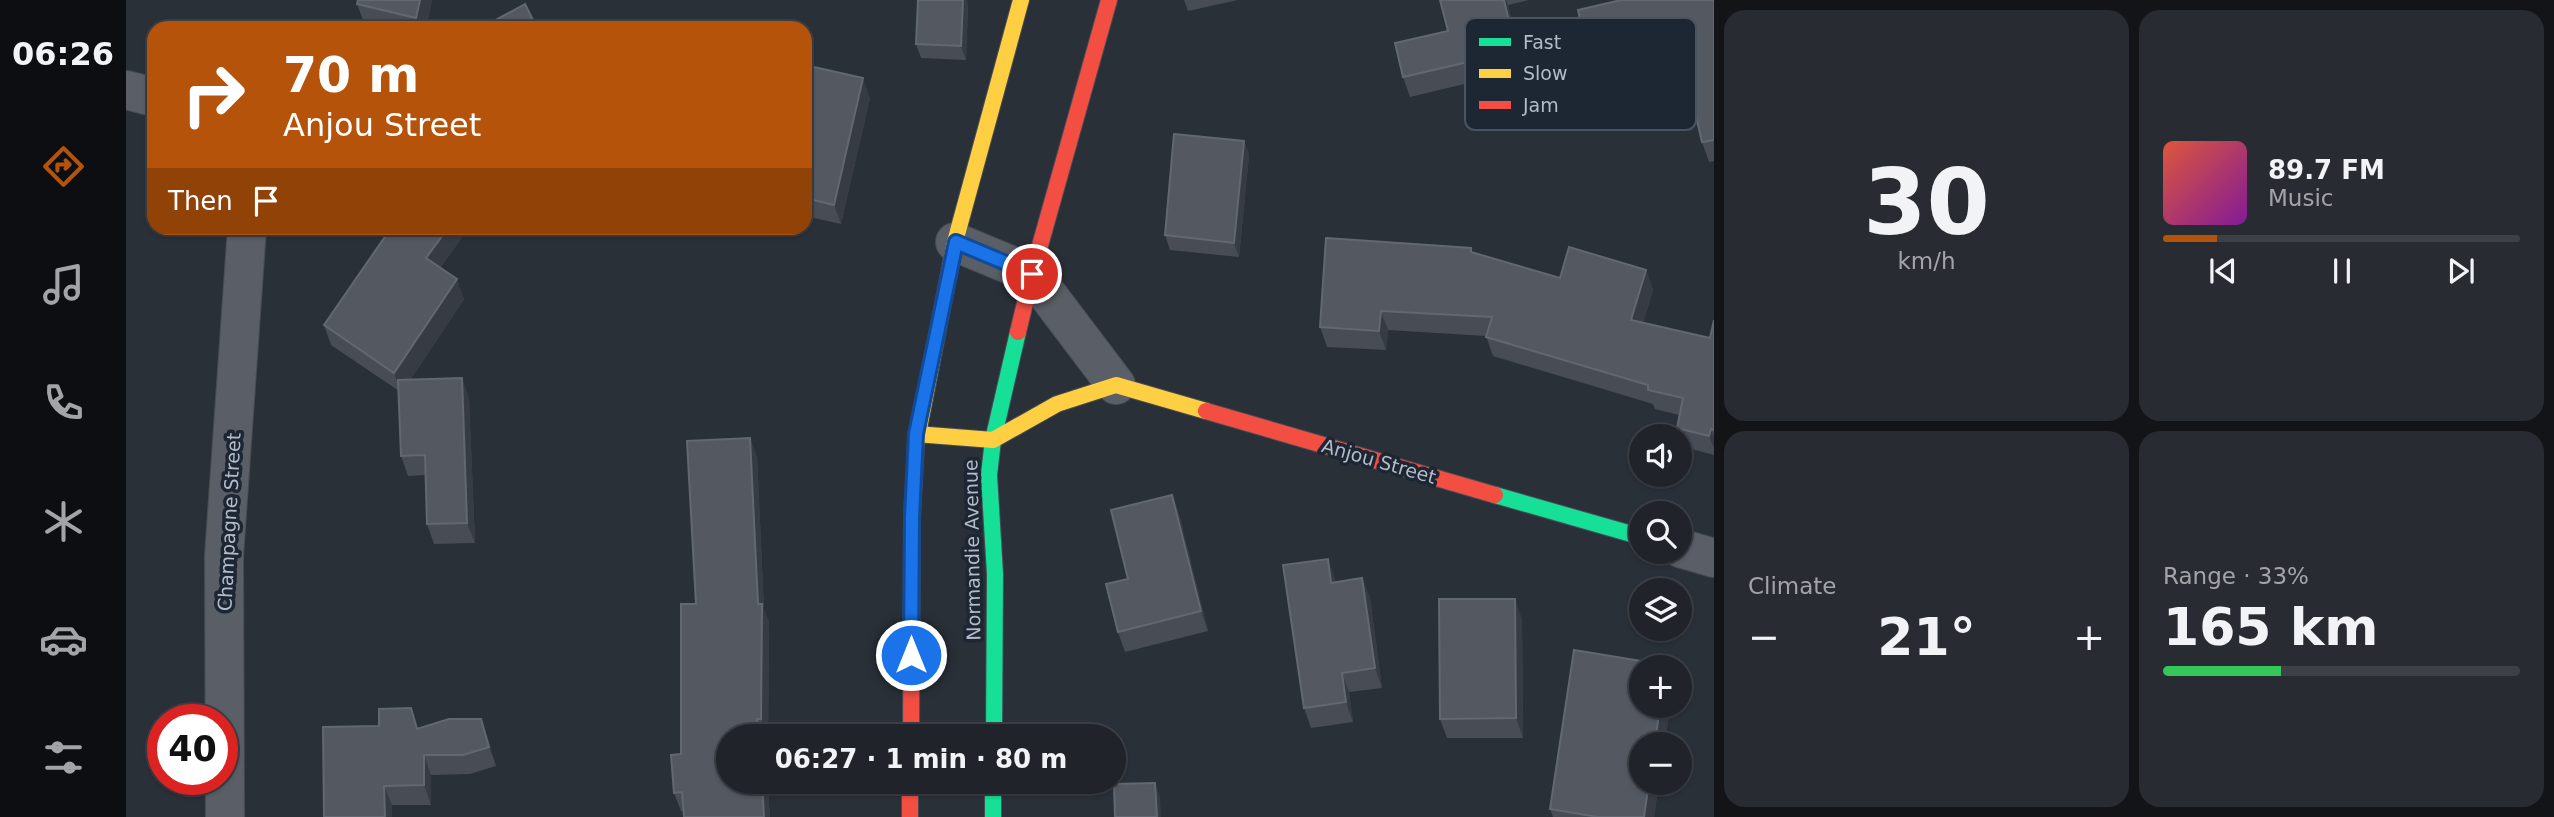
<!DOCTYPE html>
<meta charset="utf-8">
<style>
body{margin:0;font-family:"DejaVu Sans",sans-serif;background:#282c32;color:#f1f3f6;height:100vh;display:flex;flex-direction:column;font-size:26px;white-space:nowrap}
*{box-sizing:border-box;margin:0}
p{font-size:23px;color:#a2a4a8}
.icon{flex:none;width:38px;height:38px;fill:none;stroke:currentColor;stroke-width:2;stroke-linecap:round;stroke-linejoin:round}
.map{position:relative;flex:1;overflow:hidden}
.drawer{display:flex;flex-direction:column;gap:10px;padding:10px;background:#121417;width:840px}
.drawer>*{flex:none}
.guide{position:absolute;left:21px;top:21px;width:665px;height:214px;border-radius:21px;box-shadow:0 2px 5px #0004,0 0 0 2px #3d4147;background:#b45309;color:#fff;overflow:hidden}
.tools{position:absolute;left:1503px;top:424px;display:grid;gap:14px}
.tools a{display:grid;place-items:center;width:63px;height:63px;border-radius:50%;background:#20242a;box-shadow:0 2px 5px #0004,0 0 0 2px #3d4147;font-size:35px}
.speed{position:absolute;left:21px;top:704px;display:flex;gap:14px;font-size:35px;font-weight:700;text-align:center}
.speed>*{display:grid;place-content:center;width:91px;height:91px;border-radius:50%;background:#20242a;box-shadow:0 2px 5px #0004,0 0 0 2px #3d4147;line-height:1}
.speed .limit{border:10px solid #d22;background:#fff;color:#111}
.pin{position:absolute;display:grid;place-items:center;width:60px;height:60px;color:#fff;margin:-30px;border:4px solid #fff;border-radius:50%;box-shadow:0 2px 7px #0007}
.me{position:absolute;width:77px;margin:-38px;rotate:0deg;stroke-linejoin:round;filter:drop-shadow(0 0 5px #0008)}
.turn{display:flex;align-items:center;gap:24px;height:147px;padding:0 21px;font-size:32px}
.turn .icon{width:91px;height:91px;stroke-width:2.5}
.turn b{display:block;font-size:49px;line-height:60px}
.then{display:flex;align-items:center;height:66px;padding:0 21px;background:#0003;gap:14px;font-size:26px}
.big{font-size:52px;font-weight:700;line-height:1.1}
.drawer .card{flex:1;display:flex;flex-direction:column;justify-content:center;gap:10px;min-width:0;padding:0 24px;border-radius:21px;background:#282c32}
.drawer .dial{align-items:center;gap:0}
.dial b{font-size:91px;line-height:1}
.song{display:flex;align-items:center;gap:21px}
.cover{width:84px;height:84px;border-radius:10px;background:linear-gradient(135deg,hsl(10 70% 55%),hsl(290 70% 35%))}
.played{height:7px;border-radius:4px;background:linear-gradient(90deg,#b45309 15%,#3d4147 15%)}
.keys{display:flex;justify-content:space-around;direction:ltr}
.heat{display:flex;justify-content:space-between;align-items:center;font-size:38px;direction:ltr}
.charge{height:10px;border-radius:5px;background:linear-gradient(90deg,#34c759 33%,#3d4147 0)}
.drawer .tiles{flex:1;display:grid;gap:10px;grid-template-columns:repeat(2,1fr)}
.trip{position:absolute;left:590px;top:724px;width:410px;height:70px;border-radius:35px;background:#20242a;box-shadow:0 2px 5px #0004,0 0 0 2px #3d4147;font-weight:700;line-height:70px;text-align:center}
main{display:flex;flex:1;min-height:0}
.dock{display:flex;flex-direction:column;width:126px;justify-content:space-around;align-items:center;background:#0d0e11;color:#a2a4a8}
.dock .icon{width:49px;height:49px}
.dock .current{color:#b45309}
.dock b{font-size:32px;color:#f1f3f6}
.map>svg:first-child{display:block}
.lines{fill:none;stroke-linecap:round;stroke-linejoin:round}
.street-casing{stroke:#484c55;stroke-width:40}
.fast-casing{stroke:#484c55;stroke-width:18}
.slow-casing{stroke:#484c55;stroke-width:18}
.jam-casing{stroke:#484c55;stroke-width:18}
.street{stroke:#5a5e66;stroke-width:38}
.fast{stroke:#16e098;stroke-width:16}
.slow{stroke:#ffcf43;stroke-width:16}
.jam{stroke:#f24e42;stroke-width:16}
.wall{fill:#474c55}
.shaded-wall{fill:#373c44}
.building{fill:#535861;stroke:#626872;stroke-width:2}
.route-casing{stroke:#114b97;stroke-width:18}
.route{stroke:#1a73e8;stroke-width:12}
.labels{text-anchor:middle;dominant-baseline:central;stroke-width:7;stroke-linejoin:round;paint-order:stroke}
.street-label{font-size:19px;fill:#b4bcc9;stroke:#1d2633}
.key{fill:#1d2633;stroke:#4a5360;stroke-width:2}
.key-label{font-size:19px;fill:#b4bcc9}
</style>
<main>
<nav class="dock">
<b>06:26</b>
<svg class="icon current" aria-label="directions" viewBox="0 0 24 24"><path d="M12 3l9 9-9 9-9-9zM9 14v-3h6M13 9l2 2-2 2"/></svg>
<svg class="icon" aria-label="music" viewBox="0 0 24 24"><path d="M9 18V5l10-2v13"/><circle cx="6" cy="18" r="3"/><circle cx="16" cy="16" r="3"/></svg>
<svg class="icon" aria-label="phone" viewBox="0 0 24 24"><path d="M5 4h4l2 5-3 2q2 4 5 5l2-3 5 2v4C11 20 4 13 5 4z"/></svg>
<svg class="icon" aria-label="climate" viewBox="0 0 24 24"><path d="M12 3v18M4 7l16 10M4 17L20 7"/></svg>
<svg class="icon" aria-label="car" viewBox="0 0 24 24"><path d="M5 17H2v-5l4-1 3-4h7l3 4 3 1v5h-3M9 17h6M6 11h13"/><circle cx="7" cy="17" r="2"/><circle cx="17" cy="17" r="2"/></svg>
<svg class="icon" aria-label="filters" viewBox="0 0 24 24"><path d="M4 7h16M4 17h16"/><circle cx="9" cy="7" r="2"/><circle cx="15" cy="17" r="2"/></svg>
</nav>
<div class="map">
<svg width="1588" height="817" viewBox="0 0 1588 817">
<rect width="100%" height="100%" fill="#2a3038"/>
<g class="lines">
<g class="street-casing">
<g id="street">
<path d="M0 90 28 97"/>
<path d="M829 242 906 274 990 385"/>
<path d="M1554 548 1588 558"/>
<path d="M99 817 98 556 121 228"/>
</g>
</g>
<g class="fast-casing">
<g id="fast">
<path d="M1369 495 1516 537"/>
<path d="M868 737 869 574 863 475 867 440 892 332"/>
<path d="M867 782V817"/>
</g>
</g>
<g class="slow-casing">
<g id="slow">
<path d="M790 434 867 440 931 404 990 385 1080 411"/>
<path d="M790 444 829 242 895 0"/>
</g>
</g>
<g class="jam-casing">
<g id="jam">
<path d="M892 332 906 274 983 0"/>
<path d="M1080 411 1369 495"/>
<path d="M785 737 786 517 790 444"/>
<path d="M784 782V817"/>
</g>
</g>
<use href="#street" class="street"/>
<use href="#fast" class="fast"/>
<use href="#slow" class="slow"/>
<use href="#jam" class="jam"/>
</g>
<g class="wall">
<path d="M232 0H306L300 28H258L238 23 231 4Z"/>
<path d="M1058 0H1112L1062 11Z"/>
<path d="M1314 0H1403L1382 5 1397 70 1284 97 1277 77 1322 31Z"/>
<path d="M1588 0V161L1583 162 1576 142 1564 89 1477 109 1470 90Z"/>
<path d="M842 5 840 60 795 58 790 44Z"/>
<path d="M679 65 744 98 715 224 679 216Z"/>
<path d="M1118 141 1123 155 1113 257 1044 250 1039 235Z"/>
<path d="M342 229 314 268 338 299 284 380 343 398 349 543 308 544 301 524 299 475 282 476 275 456 273 391 205 345 198 325Z"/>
<path d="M1347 252 1434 278 1520 270 1527 290 1517 323 1584 338 1588 320V455L1558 447 1551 428 1553 415 1529 409 1527 404 1367 356 1360 336 1262 330 1260 350 1201 347 1194 327Z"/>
<path d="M631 456 638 610 643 622 642 737H602V782H641L644 817 555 811 548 793 555 754 570 604Z"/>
<path d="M1046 495 1053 514 1082 631 999 652 992 632 1002 579Z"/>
<path d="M1209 578V582L1236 578 1244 598 1256 688 1223 692 1227 722 1185 728 1178 708Z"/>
<path d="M1396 619 1397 738H1321L1314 719Z"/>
<path d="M1448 650 1540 665 1541 667H1516V705H1544L1539 744H1516V782H1533L1528 817H1427L1424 809Z"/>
<path d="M292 729 362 739 370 766 344 774 305 775V805H266L198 817Z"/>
</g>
<g class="shaded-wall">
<path d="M294 0H306L300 28H294L290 18Z"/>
<path d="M837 0H841L842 5 840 60 835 46Z"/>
<path d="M1378 0H1380L1382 5 1397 70 1390 51Z"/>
<path d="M737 78 744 98 715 224 708 205Z"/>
<path d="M1118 141 1123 155 1113 257 1108 243Z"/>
<path d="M322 228H341L342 229 307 277 300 258Z"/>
<path d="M1520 270 1527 290 1512 340 1505 320Z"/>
<path d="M331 279 338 299 275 393 268 373Z"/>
<path d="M1255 311 1262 330 1260 350 1253 331Z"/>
<path d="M336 378 343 398 349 543 341 523Z"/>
<path d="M1585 429 1588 438V448L1583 436Z"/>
<path d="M624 438 631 456 638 610 643 622 642 737 635 719 632 604Z"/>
<path d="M1046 495 1053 514 1082 631 1075 611Z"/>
<path d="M1202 559 1209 578 1212 602 1205 583Z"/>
<path d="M1236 578 1244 598 1256 688 1249 668Z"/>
<path d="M1389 599 1396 619 1397 738 1390 718Z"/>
<path d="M1216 673 1223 692 1227 722 1220 702Z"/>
<path d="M1534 705H1544L1539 744H1529Z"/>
<path d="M355 719 362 739 370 766 363 747Z"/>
<path d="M631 719 638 737H633Z"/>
<path d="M298 755 305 775V805L298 785Z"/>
<path d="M636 782H641L644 817H638Z"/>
<path d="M1523 782H1533L1528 817H1518Z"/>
<path d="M1029 783 1034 797 1035 817H1031Z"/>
<path d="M258 786 266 805V817H259Z"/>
</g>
<g class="building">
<path d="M232 0H294L290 18 231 4Z"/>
<path d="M792 0H837L835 46 790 44Z"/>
<path d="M1314 0H1378L1390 51 1277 77 1269 43 1322 31Z"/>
<path d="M1495 0H1588V140L1576 142 1559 69 1470 90 1452 10Z"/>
<path d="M399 4 411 28H355Z"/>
<path d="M332 23 335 28H322Z"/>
<path d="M679 65 737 78 708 205 679 198Z"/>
<path d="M1048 134 1118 141 1108 243 1039 235Z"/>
<path d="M265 228H322L300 258 331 279 268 373 198 325Z"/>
<path d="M1200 238 1345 248V252L1434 278 1443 247 1520 270 1505 320 1584 338 1588 320V430L1585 429 1583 436 1551 428 1557 398 1522 390V385L1360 337 1366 317 1255 311 1253 331 1194 327Z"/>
<path d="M336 378 341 523 301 524 299 455 275 456 272 380Z"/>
<path d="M624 438 632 604H636L635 719H631L633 737H602V782H636L638 817H558L556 792 548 793 545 755 555 754V604H570L561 441Z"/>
<path d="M1046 495 1075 611 992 632 980 584 1002 579 985 510Z"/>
<path d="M1202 559 1205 583 1236 578 1249 668 1216 673 1220 702 1178 708 1157 565Z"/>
<path d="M1313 599H1389L1390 718 1314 719Z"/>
<path d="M1448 650 1540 665V667H1516V705H1534L1529 744H1516V782H1523L1518 817H1472L1424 809Z"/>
<path d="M285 708 291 729 323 719H355L363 747 337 755H298V785L258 786 259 817H198L197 727 253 726V709Z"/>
<path d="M1029 783 1031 817H989L988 784Z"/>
</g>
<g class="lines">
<g class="route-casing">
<path id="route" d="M785 655 786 517 790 434 830 242 906 274"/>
</g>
<use href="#route" class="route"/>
</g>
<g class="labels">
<g class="street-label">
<text transform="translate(1253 461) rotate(16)">Anjou Street</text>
<text transform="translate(103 522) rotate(-87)">Champagne Street</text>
<text transform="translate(846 550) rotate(-91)">Normandie Avenue</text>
</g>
</g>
<rect x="1339" y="18" width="231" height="112" rx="10" class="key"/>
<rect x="1353" y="38" width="32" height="8" fill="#16e098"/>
<rect x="1353" y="69" width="32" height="9" fill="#ffcf43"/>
<rect x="1353" y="101" width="32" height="8" fill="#f24e42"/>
<g class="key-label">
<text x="1397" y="49">Fast</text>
<text x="1397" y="80">Slow</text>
<text x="1397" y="112">Jam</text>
</g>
</svg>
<div class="tools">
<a><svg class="icon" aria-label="sound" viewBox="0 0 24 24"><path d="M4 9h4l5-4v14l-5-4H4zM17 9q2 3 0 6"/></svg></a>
<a><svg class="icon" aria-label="search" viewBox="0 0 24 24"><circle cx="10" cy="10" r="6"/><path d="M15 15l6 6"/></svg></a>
<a><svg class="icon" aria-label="layers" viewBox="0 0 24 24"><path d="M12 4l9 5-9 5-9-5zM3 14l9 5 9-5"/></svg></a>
<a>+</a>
<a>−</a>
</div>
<div class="speed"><div class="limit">40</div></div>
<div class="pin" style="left:906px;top:274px;background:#d93025"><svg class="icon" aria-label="arrive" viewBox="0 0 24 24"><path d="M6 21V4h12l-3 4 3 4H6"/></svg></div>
<svg class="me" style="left:785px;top:655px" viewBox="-20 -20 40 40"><circle r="17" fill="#1a73e8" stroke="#fff" stroke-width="3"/><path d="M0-11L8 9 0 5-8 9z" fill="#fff"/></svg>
<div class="trip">06:27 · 1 min · 80 m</div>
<div class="guide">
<div class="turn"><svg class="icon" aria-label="right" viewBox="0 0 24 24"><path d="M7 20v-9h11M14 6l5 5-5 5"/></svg><div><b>70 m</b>Anjou Street</div></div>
<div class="then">Then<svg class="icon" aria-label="arrive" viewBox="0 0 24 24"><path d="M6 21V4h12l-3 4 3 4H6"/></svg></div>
</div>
</div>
<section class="drawer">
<div class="tiles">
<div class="card dial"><b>30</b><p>km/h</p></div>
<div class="card">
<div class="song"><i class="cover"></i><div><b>89.7 FM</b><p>Music</p></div></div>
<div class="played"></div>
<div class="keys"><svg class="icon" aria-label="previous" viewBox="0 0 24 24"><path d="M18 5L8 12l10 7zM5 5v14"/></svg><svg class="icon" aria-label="pause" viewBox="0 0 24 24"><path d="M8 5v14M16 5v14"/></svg><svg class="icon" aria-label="next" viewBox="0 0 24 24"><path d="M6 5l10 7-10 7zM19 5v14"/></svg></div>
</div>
<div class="card"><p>Climate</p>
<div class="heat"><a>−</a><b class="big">21°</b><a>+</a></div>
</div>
<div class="card"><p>Range · 33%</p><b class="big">165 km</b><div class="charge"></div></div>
</div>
</section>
</main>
